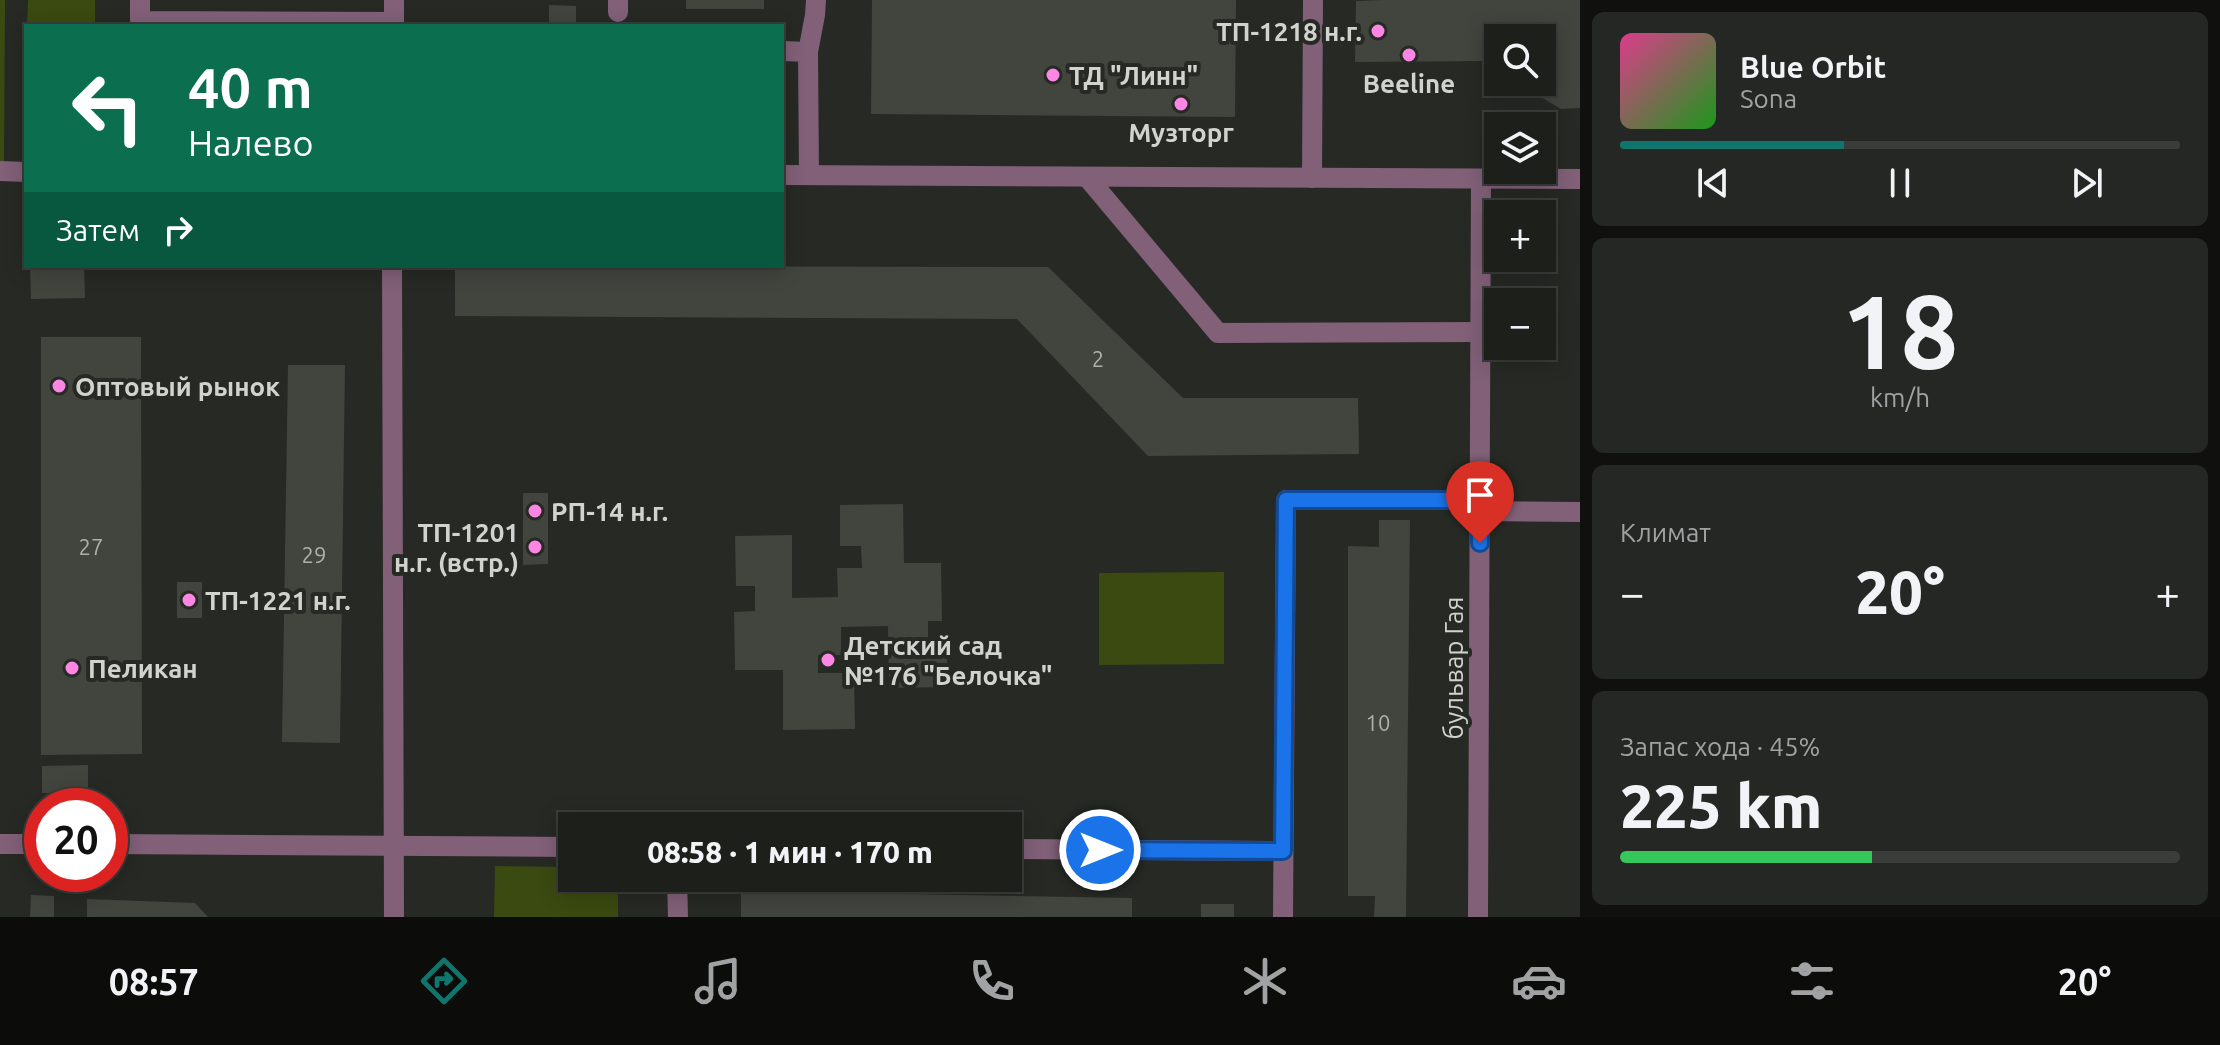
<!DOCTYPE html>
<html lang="ru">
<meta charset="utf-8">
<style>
body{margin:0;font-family:Ubuntu,sans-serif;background:#252724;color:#f1f3f6;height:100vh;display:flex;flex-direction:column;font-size:30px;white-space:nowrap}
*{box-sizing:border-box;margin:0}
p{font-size:26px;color:#a0a2a3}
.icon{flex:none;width:44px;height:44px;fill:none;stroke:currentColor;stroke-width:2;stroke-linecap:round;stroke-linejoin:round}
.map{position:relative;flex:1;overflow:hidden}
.sheet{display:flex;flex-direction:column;gap:12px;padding:12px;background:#10110f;width:640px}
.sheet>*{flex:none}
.banner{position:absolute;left:24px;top:24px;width:760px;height:244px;border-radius:0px;box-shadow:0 4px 20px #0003,0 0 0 2px #3b3d3a;background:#0b6e4f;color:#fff;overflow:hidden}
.fabs{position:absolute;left:1484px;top:24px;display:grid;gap:16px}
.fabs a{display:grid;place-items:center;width:72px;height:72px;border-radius:0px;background:#1d1f1b;box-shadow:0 4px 20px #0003,0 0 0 2px #3b3d3a;font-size:40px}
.speed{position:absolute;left:24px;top:788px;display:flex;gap:16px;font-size:40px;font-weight:700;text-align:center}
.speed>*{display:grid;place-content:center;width:104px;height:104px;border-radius:50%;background:#1d1f1b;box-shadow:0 4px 20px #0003,0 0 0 2px #3b3d3a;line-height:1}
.speed .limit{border:12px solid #d22;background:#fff;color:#111}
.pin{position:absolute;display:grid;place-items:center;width:68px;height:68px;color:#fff;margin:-82px -34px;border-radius:50% 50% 50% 0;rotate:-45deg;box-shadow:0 0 8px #0007}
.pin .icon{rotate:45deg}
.me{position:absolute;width:88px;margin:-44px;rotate:90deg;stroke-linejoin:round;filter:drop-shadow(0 0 6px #0008)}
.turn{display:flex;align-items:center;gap:28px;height:168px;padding:0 32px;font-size:36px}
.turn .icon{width:104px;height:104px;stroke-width:2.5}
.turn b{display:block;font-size:56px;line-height:68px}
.then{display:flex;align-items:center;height:76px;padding:0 32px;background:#0003;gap:16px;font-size:30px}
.big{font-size:60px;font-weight:800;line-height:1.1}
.sheet .tile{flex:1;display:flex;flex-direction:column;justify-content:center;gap:12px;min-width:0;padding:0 28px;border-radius:12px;background:#252724}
.sheet .dial{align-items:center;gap:0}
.dial b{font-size:104px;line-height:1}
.song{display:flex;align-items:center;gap:24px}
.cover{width:96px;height:96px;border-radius:12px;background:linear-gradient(135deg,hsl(330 70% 55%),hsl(120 70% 35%))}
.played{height:8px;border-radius:4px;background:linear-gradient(90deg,#0f766e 40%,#3b3d3a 40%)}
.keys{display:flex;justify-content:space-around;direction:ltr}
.heat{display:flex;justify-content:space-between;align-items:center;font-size:44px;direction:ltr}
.charge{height:12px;border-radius:6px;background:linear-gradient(90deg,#34c759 45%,#3b3d3a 0)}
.trip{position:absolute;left:558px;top:812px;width:464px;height:80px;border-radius:0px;background:#1d1f1b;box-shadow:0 4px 20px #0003,0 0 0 2px #3b3d3a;font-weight:800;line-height:80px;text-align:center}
.dock{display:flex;height:128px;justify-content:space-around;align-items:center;background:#0c0c0b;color:#a0a2a3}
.dock .icon{width:56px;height:56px}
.dock .active{color:#0f766e}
.dock b{font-size:36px;color:#f1f3f6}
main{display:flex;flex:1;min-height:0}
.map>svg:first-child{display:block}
.green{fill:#3b4a10}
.building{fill:#42443e;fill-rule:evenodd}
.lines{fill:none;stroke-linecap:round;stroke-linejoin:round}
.minor{stroke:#816078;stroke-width:20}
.route-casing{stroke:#114b97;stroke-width:20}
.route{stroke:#1a73e8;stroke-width:14}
.poi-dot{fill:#fc86e3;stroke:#272924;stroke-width:3}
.labels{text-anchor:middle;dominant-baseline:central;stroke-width:8;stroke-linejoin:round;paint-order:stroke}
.number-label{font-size:22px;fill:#adafab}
.poi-label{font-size:26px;font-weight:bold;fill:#d1d3cf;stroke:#272924;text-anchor:start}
.street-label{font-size:26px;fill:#d1d3cf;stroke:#272924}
</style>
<main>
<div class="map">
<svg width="1580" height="917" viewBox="0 0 1580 917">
<rect width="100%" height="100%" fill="#272924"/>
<g class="green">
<path d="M0 0H5L4 162 0 161Z"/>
<path d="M28 0H95V26H27Z"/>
<path d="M1224 572V664L1099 665V573Z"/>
<path d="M495 866 572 867V878H618V917H494Z"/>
</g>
<g class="building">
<rect x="686" y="0" width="78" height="9"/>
<path d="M872 0H1236L1235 117 871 114Z"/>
<path d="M1385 0H1580V108L1561 109 1534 93 1490 95 1489 61 1355 62 1356 1ZM1498 38H1542V82H1498Z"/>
<path d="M549 5 576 6V26H549Z"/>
<path d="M30 266H84L85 298 31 299Z"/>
<path d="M455 266 1048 267 1183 398H1358L1359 454 1148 456 1017 319 455 316Z"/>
<path d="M41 337H141L142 754 41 755Z"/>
<path d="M288 365H345L340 743 282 742Z"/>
<path d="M523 493H548V564L523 565Z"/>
<path d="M903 504 904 563H941L942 621H928V640H947V687L889 688 888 626 841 627V655H818V673H854L855 729 783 730V670H735L734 612 755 611V586H736L735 536 792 535V598L838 597 837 568H862L861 546H840V505Z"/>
<path d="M1379 520H1410L1406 917H1374L1375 896H1348V546L1379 547Z"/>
<rect x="177" y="582" width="25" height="36"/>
<path d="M88 765V793H42V766Z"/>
<path d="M741 891 1132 898V917H741Z"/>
<path d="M31 895 54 896V917H30Z"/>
<path d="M87 899 195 903 208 917H87Z"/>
<rect x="1201" y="904" width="33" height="13"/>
</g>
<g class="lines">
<g class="minor">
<path d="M140 0V21L394 22"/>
<path d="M618 12V0"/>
<path d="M394 26V0"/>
<path d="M782 51 808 52 809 175"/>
<path d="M808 52 815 15 816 0"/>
<path d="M0 171 26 172"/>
<path d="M782 175 1580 179"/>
<path d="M1087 177 1218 333 1481 332"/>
<path d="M1312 178 1313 0"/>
<path d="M392 266 394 917"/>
<path d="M1480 511 1580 512"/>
<path d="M0 844H42"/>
<path d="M110 844 572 847"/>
<path d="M1008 849 1283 851"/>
<path d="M677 878 678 917"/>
<path d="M1283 917 1286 500H1480"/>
<path d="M1478 917 1481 179"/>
</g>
</g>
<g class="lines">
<g class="route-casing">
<path id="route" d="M1100 850 1283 851 1286 500H1480V543"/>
</g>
<use href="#route" class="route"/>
</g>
<g class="poi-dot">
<circle cx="1378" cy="31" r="8"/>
<circle cx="1409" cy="55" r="8"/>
<circle cx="1053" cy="75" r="8"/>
<circle cx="1181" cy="104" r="8"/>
<circle cx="59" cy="386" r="8"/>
<circle cx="535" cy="511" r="8"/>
<circle cx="535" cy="547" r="8"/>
<circle cx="189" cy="600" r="8"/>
<circle cx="828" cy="660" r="8"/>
<circle cx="72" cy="668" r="8"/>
</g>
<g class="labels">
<g class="number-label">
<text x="1098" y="358">2</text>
<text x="91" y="546">27</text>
<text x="314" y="554">29</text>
<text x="1378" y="722">10</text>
</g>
<g class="poi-label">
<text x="1362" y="31" text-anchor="end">ТП-1218 н.г.</text>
<text x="1069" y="75">ТД "Линн"</text>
<text x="1409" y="83" text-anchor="middle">Beeline</text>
<text x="1181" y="132" text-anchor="middle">Музторг</text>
<text x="75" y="386">Оптовый рынок</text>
<text x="551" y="511">РП-14 н.г.</text>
<text x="519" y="532" text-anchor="end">ТП-1201<tspan x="519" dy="30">н.г. (встр.)</tspan></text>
<text x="205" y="600">ТП-1221 н.г.</text>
<text x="844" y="645">Детский сад<tspan x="844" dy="30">№176 "Белочка"</tspan></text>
<text x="88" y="668">Пеликан</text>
</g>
<g class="street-label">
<text transform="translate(1453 668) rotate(-90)">бульвар Гая</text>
</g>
</g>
</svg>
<div class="fabs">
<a><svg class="icon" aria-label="search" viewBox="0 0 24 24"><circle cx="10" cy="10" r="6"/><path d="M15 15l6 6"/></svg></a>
<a><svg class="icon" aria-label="layers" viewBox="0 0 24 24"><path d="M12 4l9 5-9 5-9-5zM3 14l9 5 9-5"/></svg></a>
<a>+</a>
<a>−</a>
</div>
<div class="speed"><div class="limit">20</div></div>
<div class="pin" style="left:1480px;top:543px;background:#d93025"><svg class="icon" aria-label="arrive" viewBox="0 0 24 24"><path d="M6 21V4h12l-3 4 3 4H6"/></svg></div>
<svg class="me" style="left:1100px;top:850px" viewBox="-20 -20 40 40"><circle r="17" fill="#1a73e8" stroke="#fff" stroke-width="3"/><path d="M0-11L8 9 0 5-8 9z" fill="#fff"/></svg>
<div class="trip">08:58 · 1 мин · 170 m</div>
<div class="banner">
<div class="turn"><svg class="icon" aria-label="left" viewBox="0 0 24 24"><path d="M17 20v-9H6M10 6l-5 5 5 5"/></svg><div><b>40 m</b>Налево</div></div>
<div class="then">Затем<svg class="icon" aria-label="right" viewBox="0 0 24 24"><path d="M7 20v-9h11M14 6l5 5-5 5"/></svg></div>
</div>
</div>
<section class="sheet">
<div class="tile">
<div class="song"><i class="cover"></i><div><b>Blue Orbit</b><p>Sona</p></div></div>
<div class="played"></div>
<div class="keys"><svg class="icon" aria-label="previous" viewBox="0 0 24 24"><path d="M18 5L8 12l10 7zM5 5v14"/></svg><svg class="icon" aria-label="pause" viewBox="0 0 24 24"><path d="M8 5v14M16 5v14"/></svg><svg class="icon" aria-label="next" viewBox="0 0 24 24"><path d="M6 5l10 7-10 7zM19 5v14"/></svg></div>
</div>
<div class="tile dial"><b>18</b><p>km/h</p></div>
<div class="tile"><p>Климат</p>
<div class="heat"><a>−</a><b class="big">20°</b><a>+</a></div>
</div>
<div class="tile"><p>Запас хода · 45%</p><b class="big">225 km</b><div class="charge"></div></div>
</section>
</main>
<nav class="dock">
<b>08:57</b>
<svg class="icon active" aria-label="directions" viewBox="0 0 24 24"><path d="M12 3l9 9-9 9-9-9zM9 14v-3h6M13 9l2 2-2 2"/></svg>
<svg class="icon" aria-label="music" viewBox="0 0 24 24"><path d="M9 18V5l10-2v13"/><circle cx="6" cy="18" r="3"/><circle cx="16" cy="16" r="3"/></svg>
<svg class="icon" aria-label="phone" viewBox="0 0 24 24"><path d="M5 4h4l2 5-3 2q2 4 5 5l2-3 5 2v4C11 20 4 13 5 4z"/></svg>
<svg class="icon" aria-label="climate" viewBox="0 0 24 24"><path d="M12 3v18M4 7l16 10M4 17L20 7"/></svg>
<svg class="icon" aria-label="car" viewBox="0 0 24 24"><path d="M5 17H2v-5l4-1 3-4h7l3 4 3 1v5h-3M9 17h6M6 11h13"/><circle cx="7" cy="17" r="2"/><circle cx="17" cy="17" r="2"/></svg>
<svg class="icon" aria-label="filters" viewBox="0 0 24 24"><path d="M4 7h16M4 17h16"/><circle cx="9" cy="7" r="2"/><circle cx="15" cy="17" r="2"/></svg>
<b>20°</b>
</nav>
